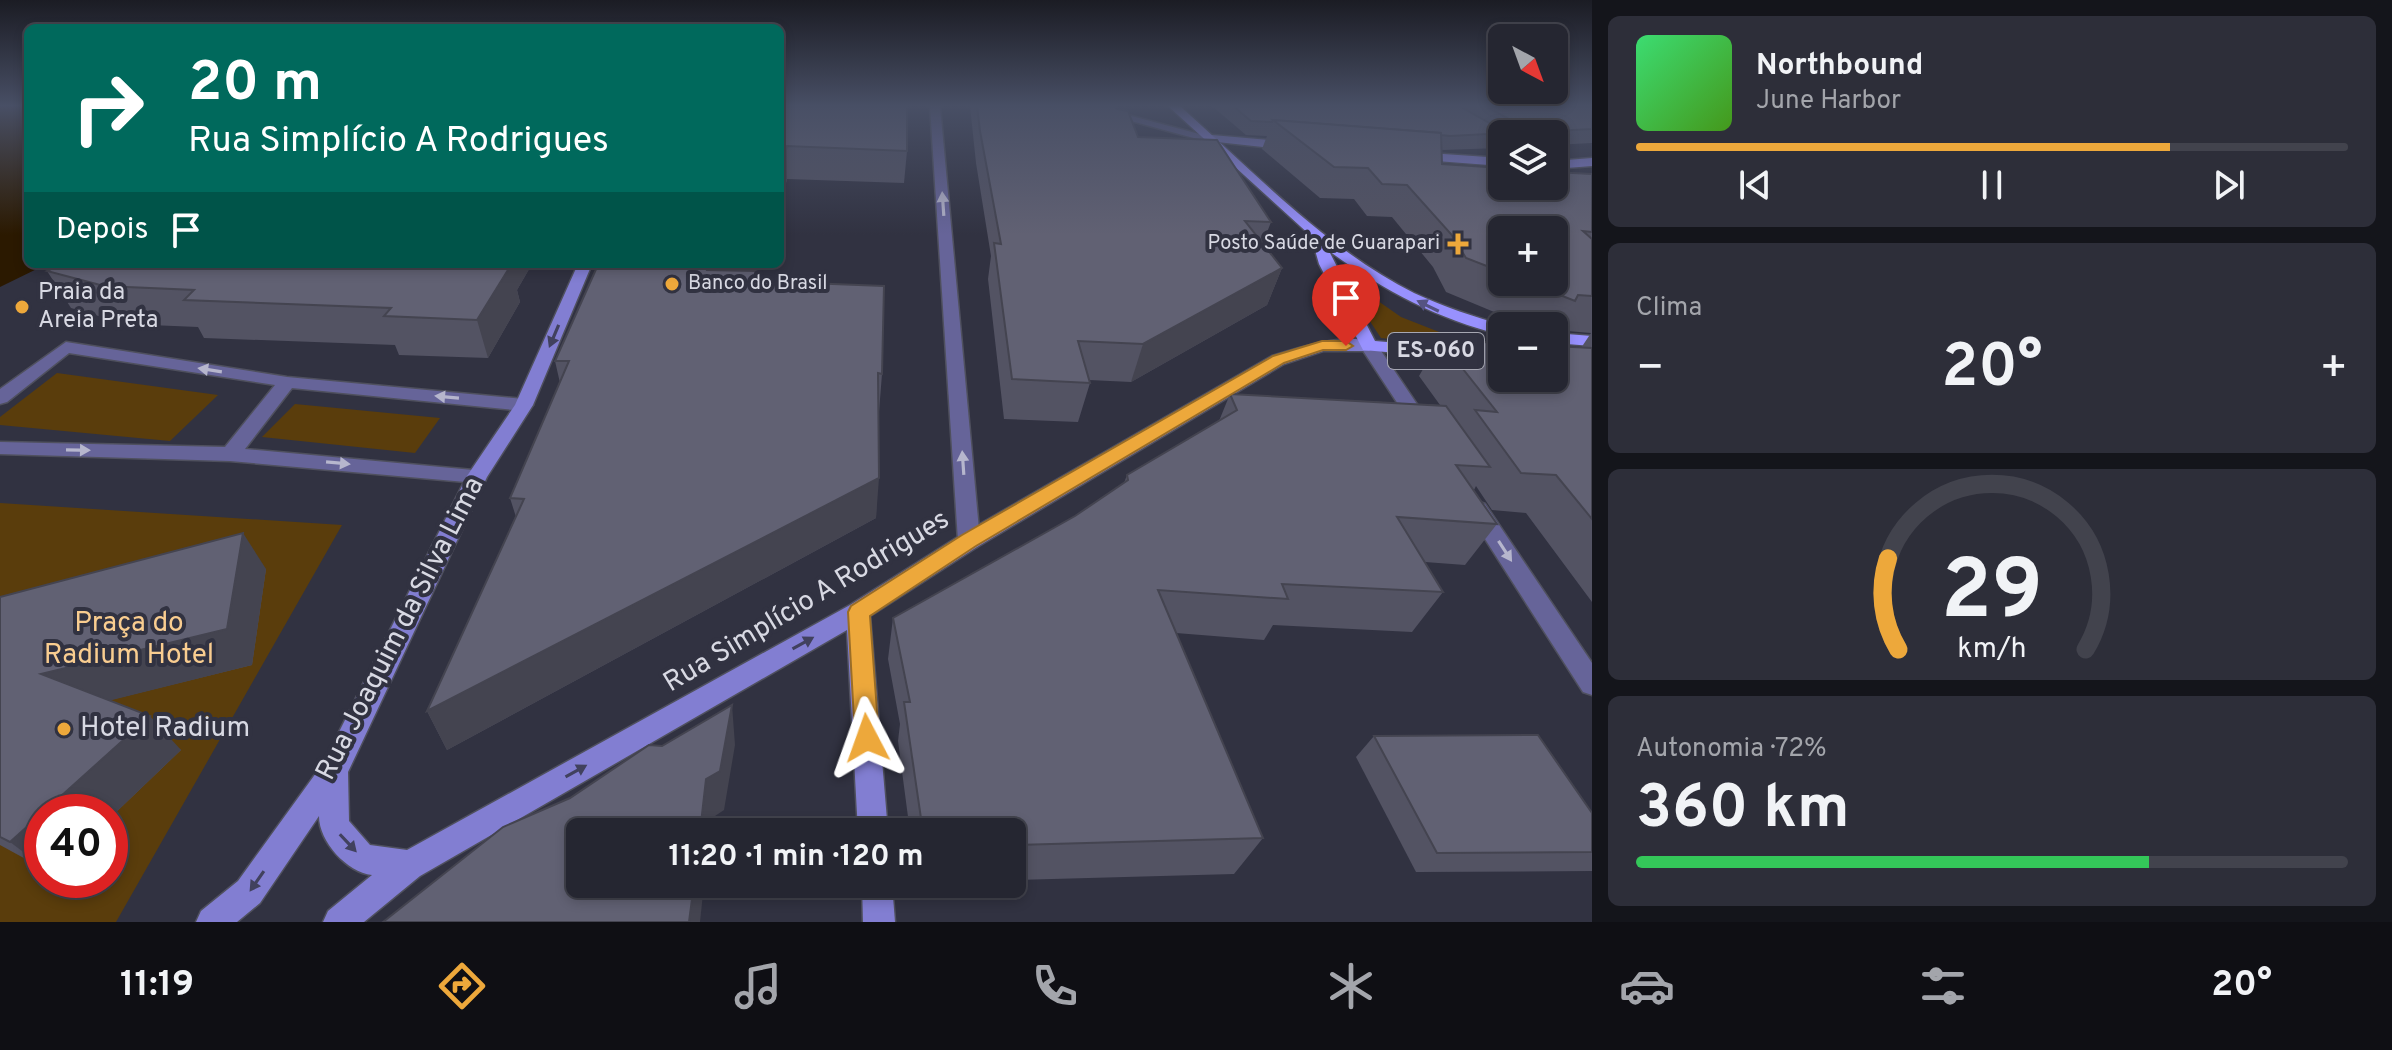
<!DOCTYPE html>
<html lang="pt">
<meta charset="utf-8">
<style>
body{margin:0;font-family:Overpass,sans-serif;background:#2d2e39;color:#f1f3f6;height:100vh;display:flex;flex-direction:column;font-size:30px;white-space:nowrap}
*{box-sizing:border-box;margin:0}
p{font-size:26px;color:#a3a5ab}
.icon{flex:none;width:44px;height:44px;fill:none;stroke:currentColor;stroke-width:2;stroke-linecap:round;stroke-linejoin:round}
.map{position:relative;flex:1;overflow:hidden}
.side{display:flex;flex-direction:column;gap:16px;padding:16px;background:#14151b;width:800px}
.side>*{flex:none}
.guide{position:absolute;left:24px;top:24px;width:760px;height:244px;border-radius:12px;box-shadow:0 4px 12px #0003,0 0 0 2px #42434d;background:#00695c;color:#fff;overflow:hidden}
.needle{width:52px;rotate:139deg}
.tools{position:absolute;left:1488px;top:24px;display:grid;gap:16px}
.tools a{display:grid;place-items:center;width:80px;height:80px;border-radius:12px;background:#252631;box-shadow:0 4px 12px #0003,0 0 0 2px #42434d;font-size:40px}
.speed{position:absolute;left:24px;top:794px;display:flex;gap:16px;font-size:40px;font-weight:700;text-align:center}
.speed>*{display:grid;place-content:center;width:104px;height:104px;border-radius:50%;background:#252631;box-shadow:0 4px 12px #0003,0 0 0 2px #42434d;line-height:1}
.speed .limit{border:12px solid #d22;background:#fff;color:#111}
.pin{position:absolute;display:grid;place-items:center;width:68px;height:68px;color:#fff;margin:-82px -34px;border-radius:50% 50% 50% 0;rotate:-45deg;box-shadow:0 0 8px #0007}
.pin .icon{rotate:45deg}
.me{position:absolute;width:88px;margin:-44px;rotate:356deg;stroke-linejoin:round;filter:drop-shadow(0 0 6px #0008)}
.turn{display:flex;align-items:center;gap:28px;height:168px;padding:0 32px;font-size:36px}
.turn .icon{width:104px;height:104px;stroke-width:2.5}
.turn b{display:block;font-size:56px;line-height:68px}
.then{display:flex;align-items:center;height:76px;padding:0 32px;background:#0003;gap:16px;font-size:30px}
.big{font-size:60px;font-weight:700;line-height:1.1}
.side .widget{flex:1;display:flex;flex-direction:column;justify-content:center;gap:12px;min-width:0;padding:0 28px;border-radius:12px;background:#2d2e39}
.side .dial{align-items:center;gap:0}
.dial svg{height:208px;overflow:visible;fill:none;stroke:#42434d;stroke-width:7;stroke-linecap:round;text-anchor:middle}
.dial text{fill:#f1f3f6;stroke:none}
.song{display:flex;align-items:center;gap:24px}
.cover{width:96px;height:96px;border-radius:12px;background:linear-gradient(135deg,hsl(140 70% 55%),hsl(100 70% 35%))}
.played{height:8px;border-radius:4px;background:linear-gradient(90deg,#eda83b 75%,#42434d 75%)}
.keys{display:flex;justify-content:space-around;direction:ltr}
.heat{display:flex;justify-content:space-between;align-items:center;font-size:44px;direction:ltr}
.charge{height:12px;border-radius:6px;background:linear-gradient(90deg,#34c759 72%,#42434d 0)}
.trip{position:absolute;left:566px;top:818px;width:460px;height:80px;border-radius:12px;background:#252631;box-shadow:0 4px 12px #0003,0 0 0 2px #42434d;font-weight:700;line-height:80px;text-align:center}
.menu{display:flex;height:128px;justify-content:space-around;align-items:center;background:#0f0f14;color:#a3a5ab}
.menu .icon{width:56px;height:56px}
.menu .selected{color:#eda83b}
.menu b{font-size:36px;color:#f1f3f6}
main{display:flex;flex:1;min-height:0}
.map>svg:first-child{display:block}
.green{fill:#5a3d0c;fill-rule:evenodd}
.water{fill:#2b1900}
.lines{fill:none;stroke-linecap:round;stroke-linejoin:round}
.street-casing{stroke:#4f505e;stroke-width:3}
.secondary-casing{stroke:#4f505e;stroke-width:3}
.primary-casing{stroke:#4f505e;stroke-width:3}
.street{fill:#666499;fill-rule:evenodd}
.secondary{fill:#827ed2;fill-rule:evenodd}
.primary{fill:#9891fe;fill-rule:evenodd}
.wall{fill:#535363;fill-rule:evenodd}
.shaded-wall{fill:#444450}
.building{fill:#616173;stroke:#444450;stroke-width:2}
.oneway{fill:#b6b6cd}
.oneway2{fill:#555383}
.oneway3{fill:#41415e}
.route{fill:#eda83b;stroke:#9a6d26;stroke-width:2}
.poi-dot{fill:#eda83b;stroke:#313241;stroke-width:3}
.labels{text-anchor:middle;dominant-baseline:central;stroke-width:8;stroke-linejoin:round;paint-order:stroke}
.far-poi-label{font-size:20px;fill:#d8d9e3;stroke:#313241;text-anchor:end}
.shield{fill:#313241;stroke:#a6a7b2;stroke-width:2}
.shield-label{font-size:22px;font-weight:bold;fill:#d8d9e3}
.poi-label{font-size:24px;fill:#d8d9e3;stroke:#313241;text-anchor:start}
.near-street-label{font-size:28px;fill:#d8d9e3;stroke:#313241}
.near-park-label{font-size:28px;fill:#f9cd90;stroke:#313241}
.near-poi-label{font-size:28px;fill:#d8d9e3;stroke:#313241;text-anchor:start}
</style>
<main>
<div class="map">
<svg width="1592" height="922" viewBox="0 0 1592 922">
<rect width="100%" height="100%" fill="#313241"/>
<g class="green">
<path d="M1338 273 1401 317 1480 348 1381 338Z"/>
<path d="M57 373 218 395 170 441 0 425V417Z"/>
<path d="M295 404 440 418 415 453 262 437Z"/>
<path d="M0 503 342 525 116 922H0ZM42 812H110V880H42Z"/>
</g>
<path class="water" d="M0 106H28V264H47L0 287Z"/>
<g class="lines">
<g class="street-casing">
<g id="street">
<path d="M930 106H940L980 541 977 547H961L958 541Z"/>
<path d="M1076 106H1094L1218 139 1212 143Z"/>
<path d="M1369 341 1375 342 1429 422 1432 426 1429 430H1415L1360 346Z"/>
<path d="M66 342 287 377 524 399 533 405 524 411 292 388 245 449 484 471 487 476 477 483 230 461 0 454V442L225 447 275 385 69 353 7 402 0 404V389Z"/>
<path d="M1477 501 1485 504 1592 663V695L1583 692 1469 514 1466 509 1469 504Z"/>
</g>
</g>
<g class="secondary-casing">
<g id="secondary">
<path d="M1212 135 1291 142 1297 146 1291 150 1208 141V137Z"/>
<path d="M1414 152 1502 158V166L1410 159 1408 156Z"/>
<path d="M1592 158V166L1554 169V161Z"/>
<path d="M578 264H592L533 405 487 477 348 772 349 821 370 845 407 850 850 605 961 535 1272 356C1295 349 1357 328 1378 346L1369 351H1323L1284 364 977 547 870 616 888 832H858L847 630 420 876 364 922H323L328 911 372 875C347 872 319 842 319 816L260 903 237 922H196L201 911 238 881 324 762 467 476 515 405Z"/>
<path d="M862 884H892L895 922H863Z"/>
</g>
</g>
<g class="primary-casing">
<g id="primary">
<path d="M1168 106H1180C1253 171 1325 248 1414 293 1444 307 1475 317 1506 326H1502V335C1437 319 1383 290 1329 251L1375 341 1502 352V362L1363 350 1319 264 1311 236Z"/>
<path d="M1554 333 1592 336V346L1554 343Z"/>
</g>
</g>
<use href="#street" class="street"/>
<use href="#secondary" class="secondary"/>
<use href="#primary" class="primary"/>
</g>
<g class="wall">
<path d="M780 106 907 151 904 183 787 179 781 203H780Z"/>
<path d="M970 106H1114L1138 137 1271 222 1263 243 1282 268 1267 305 1131 382 1089 380 1090 383 1078 422 1004 419 988 279 991 256 976 163Z"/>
<path d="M1212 106H1592V143L1554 145V134H1502V142L1499 148 1442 150V164L1592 174V602L1526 513 1492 510 1476 486 1474 490 1497 524 1465 565 1425 562 1443 592 1412 632 1273 625 1264 640 1176 633 1263 838 1234 874 1012 880V832H910L898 741 900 724 888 659 893 618 1075 516 1124 483 1127 475 1219 421 1230 394 1440 405 1419 376 1440 340 1581 348 1591 333 1555 330 1554 331V326H1528L1446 292 1433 267 1392 217 1367 216 1354 199 1320 198 1262 149 1267 136 1246 135ZM1502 230 1554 282H1502Z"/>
<path d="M61 264H532L517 290 520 302 488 358 399 355 395 345 204 338 198 327 126 324 71 308 47 271Z"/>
<path d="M616 268 757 271 758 281 882 374 879 412 876 518 447 750 427 711 516 517 510 498 560 383 555 361Z"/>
<path d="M266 569 252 665 110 700 181 750 110 818V812H42V868L0 845V597Z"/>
<path d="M1374 736 1592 813V871L1416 872 1356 757Z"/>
</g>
<g class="shaded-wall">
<path d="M787 146V179L781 203V170Z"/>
<path d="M501 264H532L517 290 520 302 488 358 477 320Z"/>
<path d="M708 264H720L710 307 707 270Z"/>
<path d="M1282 268 1267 305 1131 382 1143 344Z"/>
<path d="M879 478 876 518 447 750 427 711Z"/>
<path d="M243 533 266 569 252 665 76 709 41 674Z"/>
<path d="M732 705 735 745 724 810 712 818 710 832H700L706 779Z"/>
<path d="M150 716 181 750 110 818V812H43Z"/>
<path d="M42 813V866L10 842Z"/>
<path d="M694 884H704L700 922H689Z"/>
</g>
<g class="building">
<path d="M780 106H907V151L787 146 780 170Z"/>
<path d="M977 106H1114L1117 109 1128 111 1138 137 1217 140 1271 222 1245 221 1282 268 1143 344 1078 341 1090 383 1012 379 994 243 1001 244 980 131Z"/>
<path d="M1233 106H1459L1507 133 1450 136 1441 135V133L1273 120 1272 122 1251 121Z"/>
<path d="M1485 106H1592V129L1512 133 1511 120Z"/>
<path d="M1273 120 1441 133 1442 164 1502 168V186H1554V172L1592 174V232L1583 231 1592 239V296L1578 295 1575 301 1527 282H1554V230H1502V272L1466 258 1451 234 1407 185 1382 184 1368 168 1334 167Z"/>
<path d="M61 264H501L511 265 477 320 384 316 391 308 184 300 194 290 104 286 47 271Z"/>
<path d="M618 264H708L707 270 757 271 756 281 884 286 882 374 878 373 879 478 427 711 524 499 510 498 569 361H555L597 267 616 268Z"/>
<path d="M1440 340 1502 343V378H1554V346L1592 348V519L1556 475 1521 473 1475 410 1497 412Z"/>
<path d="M1230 394 1446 406 1490 467 1456 465 1497 524 1397 517 1443 592 1282 584 1288 599 1158 590 1263 838 1012 845V832H923L904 702H910L893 618 1075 516 1128 480 1127 475 1237 410Z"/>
<path d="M243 533 227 629 41 674 150 716 10 842 0 837V597Z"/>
<path d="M732 705 720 771 706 779 700 832H580V884H694L689 922H383L503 827 570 798 649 745 662 746Z"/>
<path d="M1538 735 1592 813V852L1437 853 1374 736Z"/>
</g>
<defs><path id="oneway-solid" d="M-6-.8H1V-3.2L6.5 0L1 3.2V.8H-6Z" transform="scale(2)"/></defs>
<g class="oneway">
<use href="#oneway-solid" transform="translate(943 204) rotate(-94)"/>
<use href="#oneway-solid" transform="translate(210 370) rotate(-171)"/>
<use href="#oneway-solid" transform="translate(447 397) rotate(-175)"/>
<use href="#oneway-solid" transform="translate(78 450) rotate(1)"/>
<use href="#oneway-solid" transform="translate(338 463) rotate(5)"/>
<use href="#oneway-solid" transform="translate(963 463) rotate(-94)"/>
<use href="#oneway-solid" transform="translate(1505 551) rotate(57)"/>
</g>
<use class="oneway2" href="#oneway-solid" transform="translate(1428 306) rotate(-154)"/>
<g class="oneway3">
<use href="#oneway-solid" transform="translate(554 336) rotate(113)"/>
<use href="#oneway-solid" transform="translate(803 643) rotate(-29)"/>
<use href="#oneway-solid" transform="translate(576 771) rotate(-29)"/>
<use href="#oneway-solid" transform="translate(348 843) rotate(47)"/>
<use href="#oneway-solid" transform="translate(257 881) rotate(125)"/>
</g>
<linearGradient id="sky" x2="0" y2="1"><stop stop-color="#1b1c24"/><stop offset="0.45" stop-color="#484f65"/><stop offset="1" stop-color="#484f65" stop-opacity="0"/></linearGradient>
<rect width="1592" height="235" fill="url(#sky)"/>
<path class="route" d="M1322 341H1346L1353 346 1346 350H1323L1284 363 976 546 870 616 879 738 876 746 867 749 858 746 855 738 848 612 851 606 962 535 1273 356Z"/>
<g class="poi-dot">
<path d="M1454 232h8v8h8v8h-8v8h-8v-8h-8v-8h8z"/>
<circle cx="672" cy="284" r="8"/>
<circle cx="22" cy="307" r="8"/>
<circle cx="64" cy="729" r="8"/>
</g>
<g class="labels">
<g class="far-poi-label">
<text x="1440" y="244">Posto Saúde de Guarapari</text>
<text x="688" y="284" text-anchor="start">Banco do Brasil</text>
</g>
<rect class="shield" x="1388" y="333" width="96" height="36" rx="6"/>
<g class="shield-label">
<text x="1436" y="351">ES-060</text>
</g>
<g class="poi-label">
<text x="38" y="293">Praia da<tspan x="38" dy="28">Areia Preta</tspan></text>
</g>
<g class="near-street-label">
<text transform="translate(807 602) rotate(-31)">Rua Simplício A Rodrigues</text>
<text transform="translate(401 629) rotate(-63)">Rua Joaquim da Silva Lima</text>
</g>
<g class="near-park-label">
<text x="129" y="624">Praça do<tspan x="129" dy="32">Radium Hotel</tspan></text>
</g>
<g class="near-poi-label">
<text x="80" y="729">Hotel Radium</text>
</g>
</g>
</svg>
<div class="tools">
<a><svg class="needle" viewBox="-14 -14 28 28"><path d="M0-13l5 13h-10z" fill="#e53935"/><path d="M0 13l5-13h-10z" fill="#a3a5ab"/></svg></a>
<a><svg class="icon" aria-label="layers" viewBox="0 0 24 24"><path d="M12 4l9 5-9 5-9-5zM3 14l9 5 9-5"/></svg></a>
<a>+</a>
<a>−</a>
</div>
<div class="speed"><div class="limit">40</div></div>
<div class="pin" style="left:1346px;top:346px;background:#d93025"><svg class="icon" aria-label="arrive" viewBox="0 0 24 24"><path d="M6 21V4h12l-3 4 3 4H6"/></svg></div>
<svg class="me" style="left:867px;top:738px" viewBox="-20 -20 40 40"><path d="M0-17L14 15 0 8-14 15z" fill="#eda83b" stroke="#fff" stroke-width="4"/></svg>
<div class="trip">11:20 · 1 min · 120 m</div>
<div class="guide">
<div class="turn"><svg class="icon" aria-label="right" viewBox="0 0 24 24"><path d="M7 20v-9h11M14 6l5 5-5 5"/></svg><div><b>20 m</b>Rua Simplício A Rodrigues</div></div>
<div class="then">Depois<svg class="icon" aria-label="arrive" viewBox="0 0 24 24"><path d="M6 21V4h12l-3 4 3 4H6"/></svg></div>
</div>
</div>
<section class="side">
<div class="widget">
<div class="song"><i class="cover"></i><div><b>Northbound</b><p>June Harbor</p></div></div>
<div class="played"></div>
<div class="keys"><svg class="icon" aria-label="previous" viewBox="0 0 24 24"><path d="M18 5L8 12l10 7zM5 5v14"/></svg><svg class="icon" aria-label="pause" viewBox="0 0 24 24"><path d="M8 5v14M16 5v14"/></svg><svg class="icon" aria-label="next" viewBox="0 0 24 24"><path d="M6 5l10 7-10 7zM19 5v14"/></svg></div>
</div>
<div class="widget"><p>Clima</p>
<div class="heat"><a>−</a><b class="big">20°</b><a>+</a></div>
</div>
<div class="widget dial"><svg viewBox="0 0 100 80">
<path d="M14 69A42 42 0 1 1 86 69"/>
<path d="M14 69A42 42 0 0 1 10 34" stroke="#eda83b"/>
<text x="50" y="56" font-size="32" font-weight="700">29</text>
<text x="50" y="72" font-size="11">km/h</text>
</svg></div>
<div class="widget"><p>Autonomia · 72%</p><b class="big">360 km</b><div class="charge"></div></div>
</section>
</main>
<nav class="menu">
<b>11:19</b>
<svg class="icon selected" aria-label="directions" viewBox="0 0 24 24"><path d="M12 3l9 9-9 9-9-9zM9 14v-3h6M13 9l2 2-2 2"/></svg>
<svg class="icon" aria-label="music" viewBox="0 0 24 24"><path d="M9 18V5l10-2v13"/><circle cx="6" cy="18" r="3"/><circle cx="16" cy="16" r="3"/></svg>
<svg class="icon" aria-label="phone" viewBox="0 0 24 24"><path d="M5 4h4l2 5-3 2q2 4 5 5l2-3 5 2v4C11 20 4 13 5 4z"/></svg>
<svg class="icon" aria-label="climate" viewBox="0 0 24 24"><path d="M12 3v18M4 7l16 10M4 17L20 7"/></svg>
<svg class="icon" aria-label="car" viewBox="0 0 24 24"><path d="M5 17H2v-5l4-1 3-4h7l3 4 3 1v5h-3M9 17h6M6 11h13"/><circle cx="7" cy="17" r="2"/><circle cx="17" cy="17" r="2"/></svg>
<svg class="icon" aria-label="filters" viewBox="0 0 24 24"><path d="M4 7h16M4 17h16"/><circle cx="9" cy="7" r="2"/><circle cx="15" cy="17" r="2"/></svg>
<b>20°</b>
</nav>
